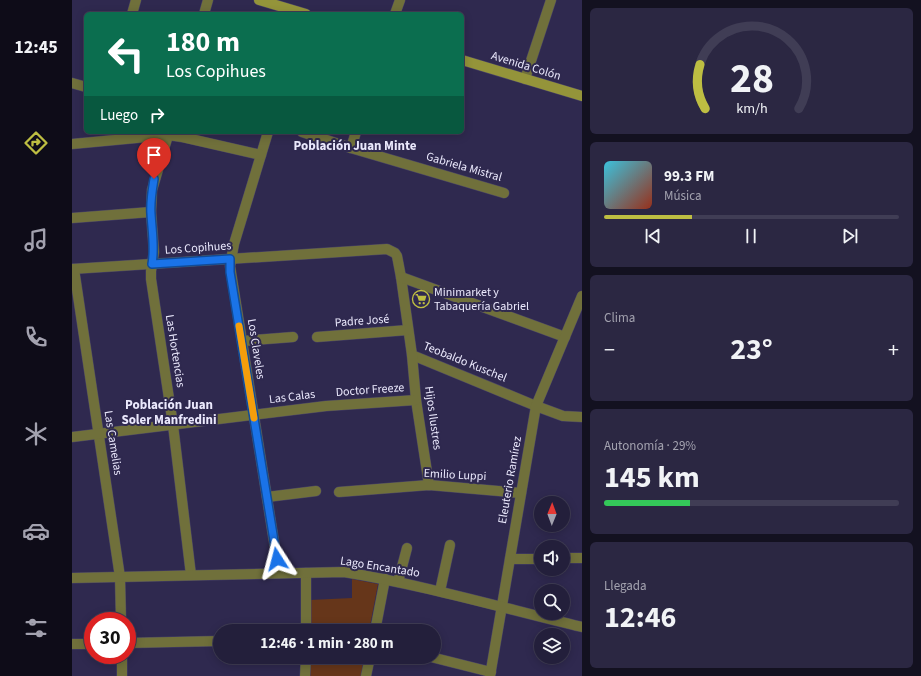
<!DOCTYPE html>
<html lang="es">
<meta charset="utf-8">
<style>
body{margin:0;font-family:"Source Sans 3",sans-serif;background:#2b2742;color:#f1f3f6;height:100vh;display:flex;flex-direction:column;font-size:15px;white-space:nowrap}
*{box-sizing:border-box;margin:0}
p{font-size:13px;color:#a3a2af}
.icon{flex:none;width:22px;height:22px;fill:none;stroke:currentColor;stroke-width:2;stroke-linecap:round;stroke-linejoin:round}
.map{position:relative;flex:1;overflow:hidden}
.side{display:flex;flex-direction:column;gap:8px;padding:8px;background:#131120;width:339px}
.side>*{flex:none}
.guide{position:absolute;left:12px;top:12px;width:380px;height:122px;border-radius:6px;box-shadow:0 2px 10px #0003,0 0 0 1px #403d55;background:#0b6e4f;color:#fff;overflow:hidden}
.needle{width:26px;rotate:1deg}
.buttons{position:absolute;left:462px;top:496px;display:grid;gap:8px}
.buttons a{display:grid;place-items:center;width:36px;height:36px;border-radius:50%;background:#231f3b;box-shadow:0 2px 10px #0003,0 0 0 1px #403d55;font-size:20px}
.speed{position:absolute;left:12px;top:612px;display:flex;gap:8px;font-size:20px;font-weight:700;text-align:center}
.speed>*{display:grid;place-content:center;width:52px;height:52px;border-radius:50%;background:#231f3b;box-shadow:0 2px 10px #0003,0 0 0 1px #403d55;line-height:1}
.speed .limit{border:6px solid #d22;background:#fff;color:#111}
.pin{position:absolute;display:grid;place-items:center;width:34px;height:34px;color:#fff;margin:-41px -17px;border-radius:50% 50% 50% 0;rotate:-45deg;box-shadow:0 0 4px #0007}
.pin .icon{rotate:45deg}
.me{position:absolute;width:44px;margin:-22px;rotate:351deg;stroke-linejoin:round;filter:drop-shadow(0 0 3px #0008)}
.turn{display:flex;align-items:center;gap:14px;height:84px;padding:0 16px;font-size:18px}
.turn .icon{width:52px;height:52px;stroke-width:2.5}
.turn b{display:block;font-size:28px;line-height:34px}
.then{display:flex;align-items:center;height:38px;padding:0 16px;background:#0003;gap:8px;font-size:15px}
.big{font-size:30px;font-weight:700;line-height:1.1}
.side .widget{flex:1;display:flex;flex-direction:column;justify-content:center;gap:6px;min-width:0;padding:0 14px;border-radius:6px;background:#2b2742}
.side .dial{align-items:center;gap:0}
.dial svg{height:104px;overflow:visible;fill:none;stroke:#403d55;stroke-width:7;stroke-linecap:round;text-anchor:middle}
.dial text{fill:#f1f3f6;stroke:none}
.song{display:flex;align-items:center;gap:12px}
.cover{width:48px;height:48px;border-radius:6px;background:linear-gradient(135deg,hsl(190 70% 55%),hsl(10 70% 35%))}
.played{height:4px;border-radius:2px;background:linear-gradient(90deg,#bebe42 30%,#403d55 30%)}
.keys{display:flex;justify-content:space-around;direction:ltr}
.heat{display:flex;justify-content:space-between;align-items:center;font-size:22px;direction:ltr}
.charge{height:6px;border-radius:3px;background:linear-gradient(90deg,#34c759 29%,#403d55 0)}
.trip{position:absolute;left:141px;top:624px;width:228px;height:40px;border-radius:20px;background:#231f3b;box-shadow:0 2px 10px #0003,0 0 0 1px #403d55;font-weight:700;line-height:40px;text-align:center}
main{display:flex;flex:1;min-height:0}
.menu{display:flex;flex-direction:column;width:72px;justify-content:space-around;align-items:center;background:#0e0c18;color:#a3a2af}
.menu .icon{width:28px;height:28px}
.menu .selected{color:#bebe42}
.menu b{font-size:18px;color:#f1f3f6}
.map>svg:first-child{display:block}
.green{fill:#66361a}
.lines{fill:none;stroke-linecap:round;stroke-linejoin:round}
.minor-casing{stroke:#494467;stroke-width:11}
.tertiary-casing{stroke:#494467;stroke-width:11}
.secondary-casing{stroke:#494467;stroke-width:11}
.minor{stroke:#70703b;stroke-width:10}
.tertiary{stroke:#70703b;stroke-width:10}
.secondary{stroke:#94943a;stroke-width:10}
.route-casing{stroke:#114b97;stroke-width:10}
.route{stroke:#1a73e8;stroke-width:7}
.slow{stroke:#f59e0b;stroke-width:7}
.labels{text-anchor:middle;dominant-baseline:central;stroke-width:4;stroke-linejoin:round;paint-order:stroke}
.street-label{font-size:12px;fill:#ebe9fd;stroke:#2f294f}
.poi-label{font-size:12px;fill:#ebe9fd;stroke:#2f294f;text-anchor:start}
.neighbourhood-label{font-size:13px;font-weight:bold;fill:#ebe9fd;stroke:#2f294f}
</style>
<main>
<nav class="menu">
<b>12:45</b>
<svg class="icon selected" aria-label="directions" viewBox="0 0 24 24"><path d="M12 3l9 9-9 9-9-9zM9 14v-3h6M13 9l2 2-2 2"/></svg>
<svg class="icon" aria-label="music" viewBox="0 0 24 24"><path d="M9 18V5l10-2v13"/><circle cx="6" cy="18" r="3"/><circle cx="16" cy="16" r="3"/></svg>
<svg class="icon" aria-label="phone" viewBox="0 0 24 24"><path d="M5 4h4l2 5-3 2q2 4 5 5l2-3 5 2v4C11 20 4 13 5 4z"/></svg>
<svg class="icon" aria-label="climate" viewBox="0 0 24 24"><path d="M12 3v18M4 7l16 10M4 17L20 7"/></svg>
<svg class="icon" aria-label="car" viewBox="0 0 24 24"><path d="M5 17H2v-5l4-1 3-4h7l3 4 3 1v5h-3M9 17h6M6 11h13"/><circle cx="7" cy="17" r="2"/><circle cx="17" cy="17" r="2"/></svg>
<svg class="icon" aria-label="filters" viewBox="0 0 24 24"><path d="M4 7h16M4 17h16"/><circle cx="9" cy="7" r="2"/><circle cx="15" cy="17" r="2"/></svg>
</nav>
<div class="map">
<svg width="510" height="676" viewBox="0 0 510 676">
<rect width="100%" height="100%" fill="#2f294f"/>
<g class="green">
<path d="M280 579 306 584 297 631H238V600L280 598Z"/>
<path d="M238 657H292L289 676H238Z"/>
</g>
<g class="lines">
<g class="minor-casing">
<g id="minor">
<path d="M60 14 64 0"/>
<path d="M132 14 136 0"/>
<path d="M323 14 328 0"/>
<path d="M453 79 479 0"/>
<path d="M0 83 14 87"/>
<path d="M97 132 80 190 79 212 82 252 79 271V279L101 425 119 575"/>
<path d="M196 132 162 244 158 266 207 573"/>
<path d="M230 132 279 148 432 193"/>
<path d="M0 144 96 135 110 137 189 155"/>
<path d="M279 148 284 132"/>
<path d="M0 218 79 212"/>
<path d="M0 269 315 249 323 253 325 256 329 277 340 355 464 406 491 416 510 417"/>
<path d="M2 269 48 577 49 621"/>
<path d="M329 277 493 337"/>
<path d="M245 337 336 330"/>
<path d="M170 341 221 337"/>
<path d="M340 355 344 400 357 485"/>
<path d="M0 437 254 406 344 400"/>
<path d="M267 492 357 485 449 493"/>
<path d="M195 497 244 491"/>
<path d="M491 558H510"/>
<path d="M438 559H469"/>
<path d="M234 573V631"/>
<path d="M326 582 335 548"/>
<path d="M368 591 378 545"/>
<path d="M303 631 313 579"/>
<path d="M55 643 148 641"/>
<path d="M0 644H21"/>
<path d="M50 655V676"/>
<path d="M359 657 419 672"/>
<path d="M233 676 234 657"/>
<path d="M294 676 298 657"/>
<path d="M418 676 464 406 510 296"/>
</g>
</g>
<g class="tertiary-casing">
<path id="tertiary" d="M0 578 272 572C352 585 431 608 510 627"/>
</g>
<g class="secondary-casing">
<g id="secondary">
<path d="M187 0 234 14"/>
<path d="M390 60 510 96"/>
</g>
</g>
<use href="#minor" class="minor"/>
<use href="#tertiary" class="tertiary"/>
<use href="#secondary" class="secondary"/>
</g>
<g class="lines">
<g class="route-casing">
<path id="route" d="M82 179C80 191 78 202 79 214 80 231 83 248 80 264L158 259V272L205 559"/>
</g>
<use href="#route" class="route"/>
<path class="slow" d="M167 326 182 418"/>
</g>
<defs>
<g id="supermarket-ring" transform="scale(0.9)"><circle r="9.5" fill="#2f294f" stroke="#bebe42" stroke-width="1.5"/><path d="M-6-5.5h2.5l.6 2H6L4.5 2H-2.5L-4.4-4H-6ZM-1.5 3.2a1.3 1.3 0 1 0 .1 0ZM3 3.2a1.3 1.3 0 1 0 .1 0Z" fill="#bebe42"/></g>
</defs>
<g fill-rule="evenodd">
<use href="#supermarket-ring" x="349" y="299"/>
</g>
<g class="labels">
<g class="street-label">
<text transform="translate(454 66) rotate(17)">Avenida Colón</text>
<text transform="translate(392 167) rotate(16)">Gabriela Mistral</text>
<text transform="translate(126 248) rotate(-4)">Los Copihues</text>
<text transform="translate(290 321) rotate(-4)">Padre José</text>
<text transform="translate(184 349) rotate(81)">Los Claveles</text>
<text transform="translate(103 351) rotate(81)">Las Hortencias</text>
<text transform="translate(393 362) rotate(22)">Teobaldo Kuschel</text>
<text transform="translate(298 390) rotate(-4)">Doctor Freeze</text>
<text transform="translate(220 397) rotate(-7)">Las Calas</text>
<text transform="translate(361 418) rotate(82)">Hijos Ilustres</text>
<text transform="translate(41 443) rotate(81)">Las Camelias</text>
<text transform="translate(383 475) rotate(3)">Emilio Luppi</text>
<text transform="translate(438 480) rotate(-80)">Eleuterio Ramírez</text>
<text transform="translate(308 567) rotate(9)">Lago Encantado</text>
</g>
<g class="poi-label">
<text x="362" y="292">Minimarket y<tspan x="362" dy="14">Tabaquería Gabriel</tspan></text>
</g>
<g class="neighbourhood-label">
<text x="283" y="146">Población Juan Minte</text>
<text x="97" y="405">Población Juan<tspan x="97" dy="15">Soler Manfredini</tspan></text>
</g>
</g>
</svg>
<div class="buttons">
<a><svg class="needle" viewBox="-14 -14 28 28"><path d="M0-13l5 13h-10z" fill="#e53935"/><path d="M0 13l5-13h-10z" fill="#a3a2af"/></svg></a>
<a><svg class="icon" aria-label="sound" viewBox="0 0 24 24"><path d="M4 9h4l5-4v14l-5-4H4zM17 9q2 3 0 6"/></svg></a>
<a><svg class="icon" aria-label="search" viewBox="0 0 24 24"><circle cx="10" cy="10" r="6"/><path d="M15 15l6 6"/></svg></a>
<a><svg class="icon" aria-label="layers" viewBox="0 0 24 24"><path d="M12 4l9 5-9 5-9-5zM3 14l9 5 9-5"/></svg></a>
</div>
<div class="speed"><div class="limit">30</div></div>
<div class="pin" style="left:82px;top:179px;background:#d93025"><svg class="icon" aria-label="arrive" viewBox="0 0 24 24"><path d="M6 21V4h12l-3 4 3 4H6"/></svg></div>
<svg class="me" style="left:205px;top:559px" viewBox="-20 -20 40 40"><path d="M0-17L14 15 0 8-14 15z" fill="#1a73e8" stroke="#fff" stroke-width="4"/></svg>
<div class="trip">12:46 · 1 min · 280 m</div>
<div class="guide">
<div class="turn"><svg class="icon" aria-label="left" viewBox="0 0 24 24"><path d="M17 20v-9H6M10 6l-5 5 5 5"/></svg><div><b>180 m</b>Los Copihues</div></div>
<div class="then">Luego<svg class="icon" aria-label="right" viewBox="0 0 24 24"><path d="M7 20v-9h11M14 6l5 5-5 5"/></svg></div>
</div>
</div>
<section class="side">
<div class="widget dial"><svg viewBox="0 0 100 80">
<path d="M14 69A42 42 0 1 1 86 69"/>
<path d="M14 69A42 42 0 0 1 10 35" stroke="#bebe42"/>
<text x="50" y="56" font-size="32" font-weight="700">28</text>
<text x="50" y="72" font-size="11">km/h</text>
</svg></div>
<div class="widget">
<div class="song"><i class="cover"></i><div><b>99.3 FM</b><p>Música</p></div></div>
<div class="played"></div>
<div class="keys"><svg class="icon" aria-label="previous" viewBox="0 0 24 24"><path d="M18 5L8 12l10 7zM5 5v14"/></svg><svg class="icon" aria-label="pause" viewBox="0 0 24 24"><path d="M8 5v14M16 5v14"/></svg><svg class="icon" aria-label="next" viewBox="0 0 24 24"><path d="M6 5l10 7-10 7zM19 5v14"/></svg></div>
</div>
<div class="widget"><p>Clima</p>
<div class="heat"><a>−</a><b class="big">23°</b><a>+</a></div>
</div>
<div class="widget"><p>Autonomía · 29%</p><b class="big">145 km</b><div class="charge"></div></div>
<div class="widget"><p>Llegada</p><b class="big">12:46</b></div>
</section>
</main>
